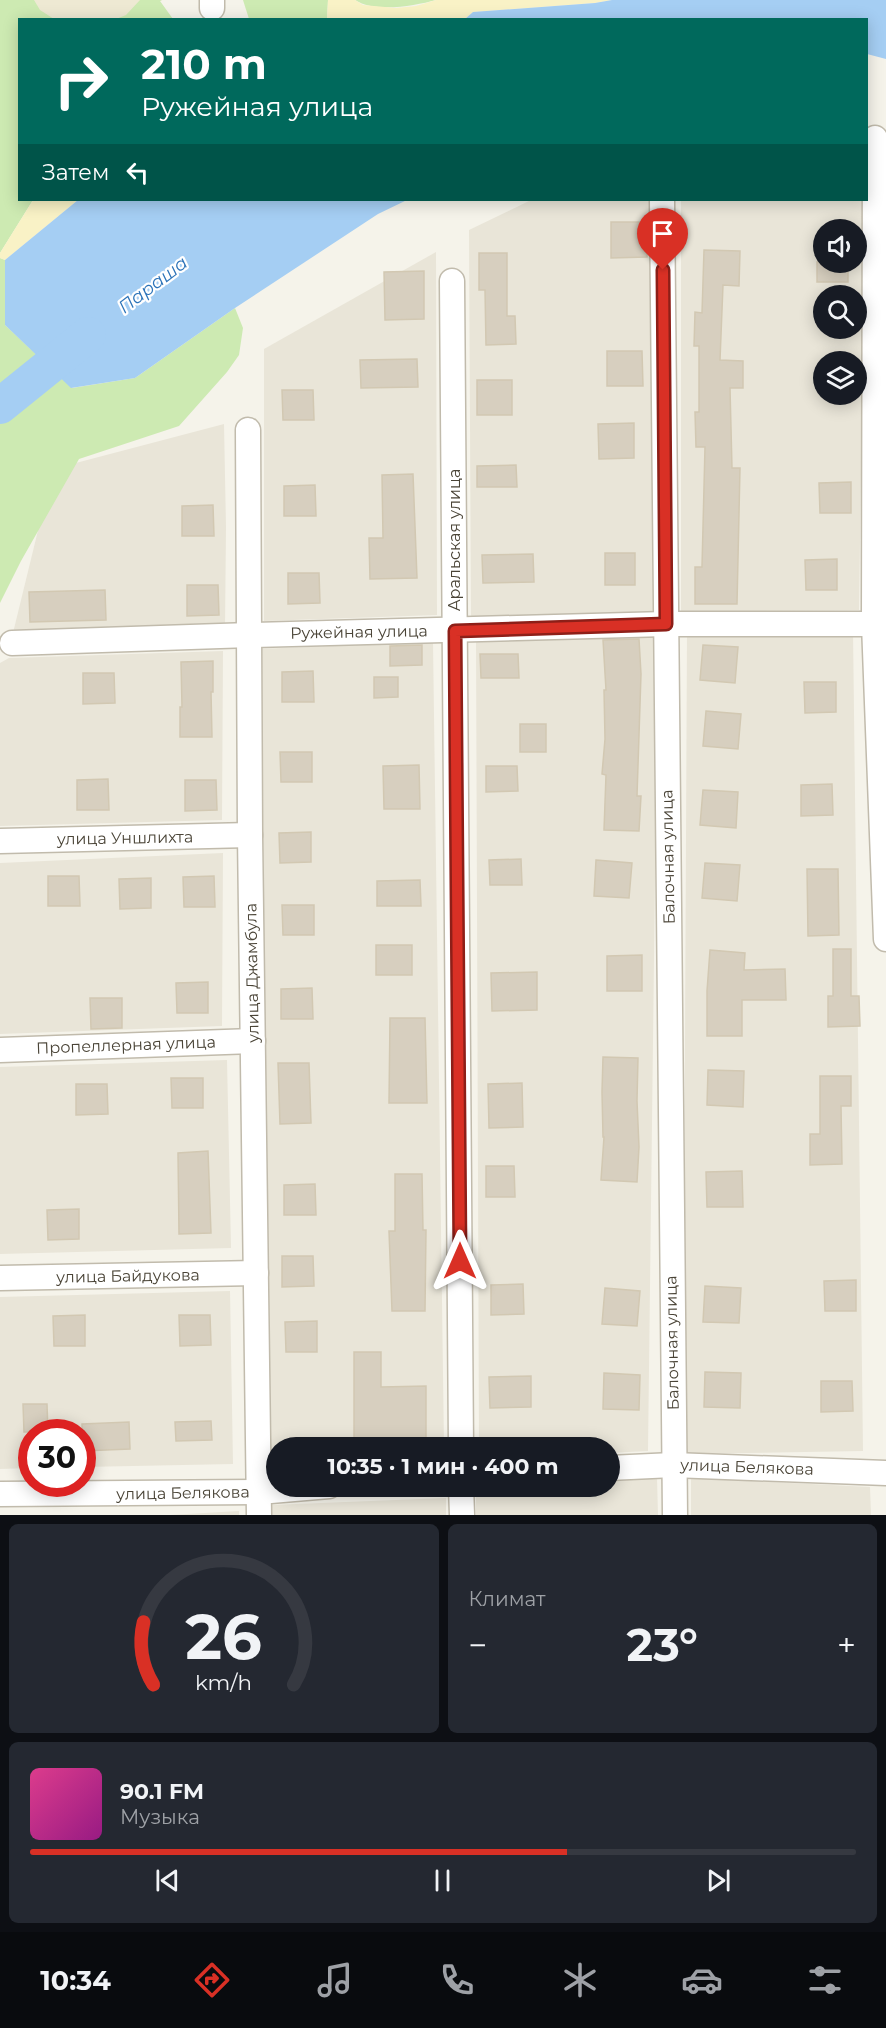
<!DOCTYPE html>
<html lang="ru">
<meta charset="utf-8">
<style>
body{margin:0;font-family:Montserrat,sans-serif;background:#242831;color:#f1f3f6;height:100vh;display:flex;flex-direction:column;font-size:22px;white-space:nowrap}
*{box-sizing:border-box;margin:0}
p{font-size:20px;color:#9ea1a6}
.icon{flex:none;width:33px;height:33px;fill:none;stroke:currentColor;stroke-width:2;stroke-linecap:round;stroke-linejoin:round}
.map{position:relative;height:1515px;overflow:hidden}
.drawer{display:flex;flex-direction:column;gap:9px;padding:9px;background:#0d0f14;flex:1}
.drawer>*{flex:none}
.guide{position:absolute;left:18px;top:18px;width:850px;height:183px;border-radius:0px;box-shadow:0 3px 15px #0003;background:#00695c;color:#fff;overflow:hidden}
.buttons{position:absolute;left:813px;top:219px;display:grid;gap:12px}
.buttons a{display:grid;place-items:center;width:54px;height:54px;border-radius:50%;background:#171b24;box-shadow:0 3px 15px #0003;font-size:30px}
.speed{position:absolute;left:18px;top:1419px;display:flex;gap:12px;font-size:30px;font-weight:700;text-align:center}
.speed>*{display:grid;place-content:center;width:78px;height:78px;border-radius:50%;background:#171b24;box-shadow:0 3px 15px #0003;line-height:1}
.speed .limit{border:9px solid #d22;background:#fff;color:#111}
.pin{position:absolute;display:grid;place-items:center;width:51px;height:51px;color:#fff;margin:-62px -26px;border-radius:50% 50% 50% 0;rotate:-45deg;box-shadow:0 0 6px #0007}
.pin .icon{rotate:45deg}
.me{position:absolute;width:66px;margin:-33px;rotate:0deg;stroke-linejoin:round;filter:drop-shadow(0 0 4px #0008)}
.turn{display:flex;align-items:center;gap:21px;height:126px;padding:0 24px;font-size:27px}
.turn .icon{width:78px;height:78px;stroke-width:2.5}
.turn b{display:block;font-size:42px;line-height:51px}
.then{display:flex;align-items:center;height:57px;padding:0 24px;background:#0003;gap:12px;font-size:22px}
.big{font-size:45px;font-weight:700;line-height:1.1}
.drawer .widget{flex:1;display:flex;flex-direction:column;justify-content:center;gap:9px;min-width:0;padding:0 21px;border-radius:9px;background:#242831}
.drawer .dial{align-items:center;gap:0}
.dial svg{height:156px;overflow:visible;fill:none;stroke:#363941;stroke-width:7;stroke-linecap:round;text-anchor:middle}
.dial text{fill:#f1f3f6;stroke:none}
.song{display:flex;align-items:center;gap:18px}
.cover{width:72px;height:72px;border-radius:9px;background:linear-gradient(135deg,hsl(330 70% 55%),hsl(310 70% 35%))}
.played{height:6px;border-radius:3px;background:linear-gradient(90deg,#d93025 65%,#363941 65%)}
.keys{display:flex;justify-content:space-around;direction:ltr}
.heat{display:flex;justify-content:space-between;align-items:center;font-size:33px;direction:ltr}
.drawer .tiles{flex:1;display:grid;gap:9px;grid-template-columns:1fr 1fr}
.widget:last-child{grid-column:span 2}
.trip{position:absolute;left:266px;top:1437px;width:354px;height:60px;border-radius:30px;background:#171b24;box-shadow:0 3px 15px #0003;font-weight:700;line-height:60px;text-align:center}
.dock{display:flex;height:96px;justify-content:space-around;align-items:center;background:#090b0e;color:#9ea1a6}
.dock .icon{width:42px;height:42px}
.dock .current{color:#d93025}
.dock b{font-size:27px;color:#f1f3f6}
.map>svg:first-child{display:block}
.residential{fill:#e9e5d8;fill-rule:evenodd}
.education{fill:#eee9d3}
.green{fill:#cdeab2}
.sand{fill:#f9f2c6}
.water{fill:#a5cef3}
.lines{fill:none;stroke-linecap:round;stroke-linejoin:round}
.river{stroke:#a5cef3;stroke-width:36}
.building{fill:#d7cfbf;stroke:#d2c8b2;stroke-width:1.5}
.minor-casing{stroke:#c1bbac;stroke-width:27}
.minor{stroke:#fff;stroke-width:24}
.route-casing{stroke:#8d1f18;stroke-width:15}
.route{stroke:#d93025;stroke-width:10}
.labels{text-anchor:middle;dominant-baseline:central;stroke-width:4.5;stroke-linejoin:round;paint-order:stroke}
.street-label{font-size:16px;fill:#4a4437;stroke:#fff}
.water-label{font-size:18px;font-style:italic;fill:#2d74b9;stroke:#fff}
</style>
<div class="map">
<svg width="886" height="1515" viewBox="0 0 886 1515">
<rect width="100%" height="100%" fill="#f5f3ea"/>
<g class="residential">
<path d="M531 200H652L655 611 471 618 469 230Z"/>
<path d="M681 200H865L859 610 681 612ZM824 230H856V262H824ZM824 296H856V328H824ZM824 362H856V394H824Z"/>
<path d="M436 252 437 615 264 621V349Z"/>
<path d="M224 424 226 527 225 628 12 637 53 469Z"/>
<path d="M853 630 863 1451 683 1454 687 632Z"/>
<path d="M658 631 648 1451 609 1453V1448L479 1447 476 637Z"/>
<path d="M433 642 444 1447 276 1448V1469H267L257 649Z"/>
<path d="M223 651 222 820 0 826V663L9 658Z"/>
<path d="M223 853 222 1026 0 1034V863Z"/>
<path d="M227 1060 231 1248 0 1254V1067Z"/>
<path d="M230 1291 233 1464 83 1467 82 1432H32L31 1468 0 1469V1297Z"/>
<path d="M657 1478 658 1515H476V1490L527 1486H609V1481Z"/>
<path d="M691 1478 870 1487 871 1515H691Z"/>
<path d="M446 1498V1515H271V1505Z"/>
<path d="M239 1511V1515H170Z"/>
</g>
<path class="education" d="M0 0H162L118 19 20 20 0 68Z"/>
<g class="green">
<path d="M0 0H34L40 10 54 19 20 20V200H33L0 253Z"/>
<path d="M140 0H162L160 1 173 19H116L126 15Z"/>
<path d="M243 0H328L327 19H249Z"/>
<path d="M355 0H436C414 6 375 13 355 0Z"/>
<path d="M0 258 5 260V325L72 388 135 378 235 308 243 328 239 355 227 372 179 426 79 459 21 561 0 603Z"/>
</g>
<g class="sand">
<path d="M328 0H355L363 5 396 8 416 6 436 0H612L595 3 473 12 465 19 327 20Z"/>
<path d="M33 200H78L5 260 0 258V253Z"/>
</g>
<g class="water">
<path d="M612 0H886V59L867 54V20L465 19 473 12 595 3Z"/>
<path d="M78 200H407L378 214 235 308 135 378 71 388 5 325V260Z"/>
</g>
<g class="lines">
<path class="river" d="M0 406 88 335"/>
</g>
<g class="building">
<path d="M611 222H647V257L611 258Z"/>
<path d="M704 250 740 251 739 286 723 285 720 360 743 361V388H730L732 468H740L737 604H695V567H702L705 447H696L695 412H699V346H694L695 312 702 313Z"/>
<path d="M479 253H507V316H515L516 344 486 345 485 290H479Z"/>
<rect x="817" y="262" width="31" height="20"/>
<path d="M424 271V319L385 320 384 272Z"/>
<path d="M607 351H642L643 386H607Z"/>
<path d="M417 359 418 387 361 388 360 360Z"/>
<rect x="477" y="380" width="35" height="35"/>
<path d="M282 390H313L314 420H283Z"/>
<path d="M634 423V458L599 459 598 424Z"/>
<path d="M516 465 517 487H477V466Z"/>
<path d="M413 474 417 578 370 579 369 538H383L382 475Z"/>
<path d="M851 482V513H820L819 483Z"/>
<path d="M315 485 316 516H284V486Z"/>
<path d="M213 505 214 536H182V506Z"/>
<rect x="605" y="553" width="30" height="32"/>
<path d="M533 554 534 582 483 583 482 555Z"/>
<path d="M837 559V590H806L805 560Z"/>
<path d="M288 573H319L320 603 288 604Z"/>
<path d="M187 585H218L219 615 187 616Z"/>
<path d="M105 590 106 620 30 622 29 592Z"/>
<path d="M639 639 641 674 637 796H641L639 831 604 830 606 775 602 774 605 739 604 690H606L603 640Z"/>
<path d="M422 645V665L390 666V646Z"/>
<path d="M703 645 738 647 735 683 700 680Z"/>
<path d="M480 654H518L519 678H481Z"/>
<path d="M213 661V692H211L212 737H180V707H182L181 662Z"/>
<path d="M313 671 314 702H282V672Z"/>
<path d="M83 673H114L115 703 83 704Z"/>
<path d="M374 677H398V697L374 698Z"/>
<path d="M804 682H836V712L805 713Z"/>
<path d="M706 711 741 714 738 749 703 746Z"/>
<rect x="520" y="724" width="26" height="28"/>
<path d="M280 752H312V782H281Z"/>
<path d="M419 765 420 809H384L383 766Z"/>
<path d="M486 766H517L518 791 486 792Z"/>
<path d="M108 779 109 810H77V780Z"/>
<path d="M185 780H216L217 810 185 811Z"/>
<path d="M832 784 833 815 801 816V785Z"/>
<path d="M703 790 738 792 736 828 700 825Z"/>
<path d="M311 832V862L280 863 279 833Z"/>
<path d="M521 859 522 885H490L489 860Z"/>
<path d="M596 860 632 863 629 898 594 896Z"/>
<path d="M705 863 740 865 737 901 702 898Z"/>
<path d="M807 869H838L839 935 808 936Z"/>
<path d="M48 876H79L80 906H48Z"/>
<path d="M214 876 215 907H184L183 877Z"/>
<path d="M151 878V908L120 909 119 879Z"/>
<path d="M420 880 421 906H377V881Z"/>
<path d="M282 905H314V935H283Z"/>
<rect x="376" y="945" width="36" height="30"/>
<path d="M833 949H851V996H859L860 1026 828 1027V996H833Z"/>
<path d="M710 950 745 953 744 970 785 969 786 1000H742V1036H707V991Z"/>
<path d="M642 955V991H607V956Z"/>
<path d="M537 972V1010L492 1011 491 973Z"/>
<path d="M208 982V1013H177L176 983Z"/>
<path d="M312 988 313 1019H281V989Z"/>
<path d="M90 998H122V1028L91 1029Z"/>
<path d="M390 1018H425L427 1103H389Z"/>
<path d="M603 1057 638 1058 637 1101 639 1147 637 1182 601 1180 604 1137H603L602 1092Z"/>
<path d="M278 1063H309L311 1123 280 1124Z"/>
<path d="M708 1070 744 1071 743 1107 707 1105Z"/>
<path d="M820 1076H851V1106H841L842 1164 810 1165V1134H820Z"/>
<path d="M171 1078H203V1108H172Z"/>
<path d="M522 1083 523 1127 489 1128 488 1084Z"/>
<path d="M76 1084H107L108 1114 76 1115Z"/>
<path d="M208 1151 211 1233 179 1234 178 1153Z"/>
<path d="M486 1166H514L515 1197H486Z"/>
<path d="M742 1171 743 1207H707L706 1172Z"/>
<path d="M395 1174H422L423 1230H426L425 1311H392L389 1231H395Z"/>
<path d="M315 1184 316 1215H284V1185Z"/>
<path d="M79 1209V1239L48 1240 47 1210Z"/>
<path d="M282 1256H313L314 1286 282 1287Z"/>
<path d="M856 1280V1311H825L824 1281Z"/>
<path d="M523 1284 524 1314 491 1315V1285Z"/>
<path d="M705 1286 741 1288 739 1323 703 1322Z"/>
<path d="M605 1288 640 1291 637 1326 602 1324Z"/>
<path d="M85 1315V1346H54L53 1316Z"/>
<path d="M179 1315H210L211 1345 180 1346Z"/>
<path d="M317 1321V1352H286L285 1322Z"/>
<path d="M354 1352H381V1387L426 1386V1448H354Z"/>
<path d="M705 1372 741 1373 740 1408 704 1407Z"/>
<path d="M604 1373 640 1375 639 1410 603 1409Z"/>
<path d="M531 1376V1407L490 1408 489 1377Z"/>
<path d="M821 1381H852L853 1411 821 1412Z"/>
<path d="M23 1404H47L48 1432H24Z"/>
<path d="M211 1421 212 1440 176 1441 175 1422Z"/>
<path d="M129 1422 130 1449 82 1451V1424Z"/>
</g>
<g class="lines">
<g class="minor-casing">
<g id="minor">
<path d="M212 8V0"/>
<path d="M875 138 874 624 886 939"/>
<path d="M662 200 675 1515"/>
<path d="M452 281 461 1448"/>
<path d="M248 430 250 835 259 1515"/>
<path d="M12 643 250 635 666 624H886"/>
<path d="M0 841 250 835"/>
<path d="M0 1050 253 1041"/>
<path d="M0 1278 256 1273"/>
<path d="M609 1468 673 1465 886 1473"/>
<path d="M461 1486 462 1515"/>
<path d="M0 1494 259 1492 329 1486"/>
</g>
</g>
<use href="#minor" class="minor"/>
</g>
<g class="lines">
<g class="route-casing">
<path id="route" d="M460 1261 455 631 666 624 663 270"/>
</g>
<use href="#route" class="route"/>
</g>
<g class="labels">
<g class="street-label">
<text transform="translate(454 540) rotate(-90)">Аральская улица</text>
<text transform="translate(359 632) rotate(-1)">Ружейная улица</text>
<text transform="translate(125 838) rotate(-1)">улица Уншлихта</text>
<text transform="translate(668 857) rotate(-91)">Балочная улица</text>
<text transform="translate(252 973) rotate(-91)">улица Джамбула</text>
<text transform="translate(126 1045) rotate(-2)">Пропеллерная улица</text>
<text transform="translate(128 1276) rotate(-1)">улица Байдукова</text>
<text transform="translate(672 1343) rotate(-91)">Балочная улица</text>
<text transform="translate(747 1467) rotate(2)">улица Белякова</text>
<text transform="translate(183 1493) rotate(-1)">улица Белякова</text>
</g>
<g class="water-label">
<text transform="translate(153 285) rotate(-37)">Параша</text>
</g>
</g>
</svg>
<div class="buttons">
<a><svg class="icon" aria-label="sound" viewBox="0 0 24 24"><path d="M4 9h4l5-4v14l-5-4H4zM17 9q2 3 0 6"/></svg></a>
<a><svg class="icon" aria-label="search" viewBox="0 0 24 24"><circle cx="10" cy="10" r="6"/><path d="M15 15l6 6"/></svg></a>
<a><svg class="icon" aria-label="layers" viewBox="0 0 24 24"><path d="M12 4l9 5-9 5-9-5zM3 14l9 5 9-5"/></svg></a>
</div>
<div class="speed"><div class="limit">30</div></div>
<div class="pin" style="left:663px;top:270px;background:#d93025"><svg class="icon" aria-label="arrive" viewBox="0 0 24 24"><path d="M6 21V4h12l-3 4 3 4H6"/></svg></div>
<svg class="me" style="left:460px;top:1261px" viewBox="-20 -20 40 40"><path d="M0-17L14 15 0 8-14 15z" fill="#d93025" stroke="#fff" stroke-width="4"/></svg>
<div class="trip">10:35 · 1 мин · 400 m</div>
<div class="guide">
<div class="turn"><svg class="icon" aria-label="right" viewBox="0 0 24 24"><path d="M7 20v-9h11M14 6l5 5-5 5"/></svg><div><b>210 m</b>Ружейная улица</div></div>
<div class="then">Затем<svg class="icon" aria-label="left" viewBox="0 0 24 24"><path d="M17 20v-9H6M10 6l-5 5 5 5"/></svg></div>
</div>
</div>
<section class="drawer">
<div class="tiles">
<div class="widget dial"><svg viewBox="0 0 100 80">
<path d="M14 69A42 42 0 1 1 86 69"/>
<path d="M14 69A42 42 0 0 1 9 37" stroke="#d93025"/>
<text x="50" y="56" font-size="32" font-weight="700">26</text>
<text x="50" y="72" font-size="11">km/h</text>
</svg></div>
<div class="widget"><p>Климат</p>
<div class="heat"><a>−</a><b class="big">23°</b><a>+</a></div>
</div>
<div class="widget">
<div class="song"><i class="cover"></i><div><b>90.1 FM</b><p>Музыка</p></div></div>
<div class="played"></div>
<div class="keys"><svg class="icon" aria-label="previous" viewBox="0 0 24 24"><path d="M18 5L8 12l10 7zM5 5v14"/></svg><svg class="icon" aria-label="pause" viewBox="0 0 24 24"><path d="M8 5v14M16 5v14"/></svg><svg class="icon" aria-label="next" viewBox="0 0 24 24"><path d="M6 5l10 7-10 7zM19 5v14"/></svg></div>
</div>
</div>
</section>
<nav class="dock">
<b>10:34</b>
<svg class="icon current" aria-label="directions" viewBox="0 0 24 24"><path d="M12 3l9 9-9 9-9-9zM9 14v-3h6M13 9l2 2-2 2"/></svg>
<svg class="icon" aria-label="music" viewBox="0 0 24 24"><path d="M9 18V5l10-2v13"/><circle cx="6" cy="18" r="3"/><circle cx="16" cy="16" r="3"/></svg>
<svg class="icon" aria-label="phone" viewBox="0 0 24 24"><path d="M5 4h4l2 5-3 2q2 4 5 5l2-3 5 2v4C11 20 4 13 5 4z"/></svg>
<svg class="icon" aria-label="climate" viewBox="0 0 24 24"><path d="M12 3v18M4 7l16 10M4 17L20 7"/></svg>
<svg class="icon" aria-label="car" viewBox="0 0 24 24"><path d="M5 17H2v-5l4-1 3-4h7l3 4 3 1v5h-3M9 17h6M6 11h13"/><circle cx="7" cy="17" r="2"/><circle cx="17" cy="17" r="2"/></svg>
<svg class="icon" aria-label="filters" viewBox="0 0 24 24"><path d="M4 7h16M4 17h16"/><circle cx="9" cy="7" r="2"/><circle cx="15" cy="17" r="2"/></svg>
</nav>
